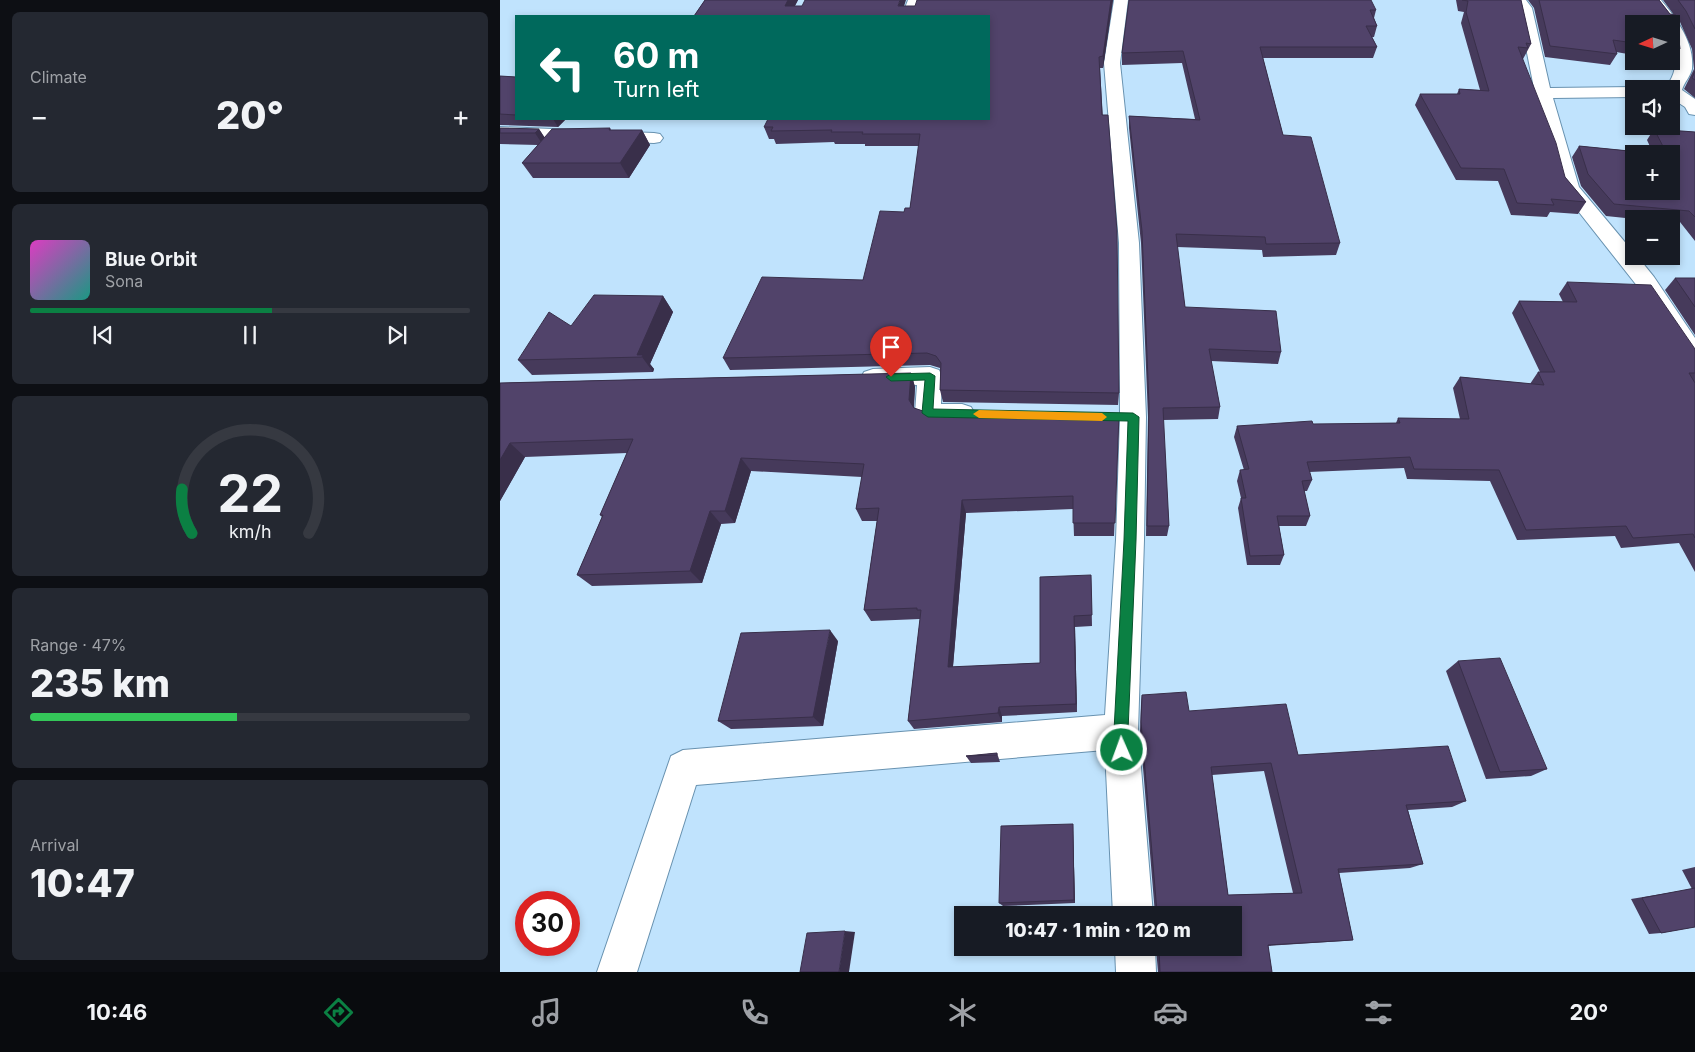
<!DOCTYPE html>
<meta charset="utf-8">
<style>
body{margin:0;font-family:Inter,sans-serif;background:#242831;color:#f1f3f6;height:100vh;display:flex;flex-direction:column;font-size:19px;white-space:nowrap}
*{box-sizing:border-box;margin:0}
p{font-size:16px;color:#9ea1a6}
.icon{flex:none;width:28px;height:28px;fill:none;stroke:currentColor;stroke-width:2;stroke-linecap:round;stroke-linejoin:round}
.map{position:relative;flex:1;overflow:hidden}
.panel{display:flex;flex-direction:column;gap:12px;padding:12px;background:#0d0f14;width:500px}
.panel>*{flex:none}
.guide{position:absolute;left:15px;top:15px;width:475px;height:105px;border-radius:0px;box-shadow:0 2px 8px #0003;background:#00695c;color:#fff;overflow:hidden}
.needle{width:32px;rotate:266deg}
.buttons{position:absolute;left:1125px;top:15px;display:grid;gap:10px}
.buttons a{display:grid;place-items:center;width:55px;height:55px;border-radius:0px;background:#171b24;box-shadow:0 2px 8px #0003;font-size:25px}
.speed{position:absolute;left:15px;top:891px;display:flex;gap:10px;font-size:25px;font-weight:700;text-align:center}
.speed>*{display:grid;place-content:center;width:65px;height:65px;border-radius:50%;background:#171b24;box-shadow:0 2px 8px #0003;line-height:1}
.speed .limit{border:8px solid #d22;background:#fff;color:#111}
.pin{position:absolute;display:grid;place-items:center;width:42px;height:42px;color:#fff;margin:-51px -21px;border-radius:50% 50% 50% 0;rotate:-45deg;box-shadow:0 0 5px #0007}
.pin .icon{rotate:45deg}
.me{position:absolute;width:55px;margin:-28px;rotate:358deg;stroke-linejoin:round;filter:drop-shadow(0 0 4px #0008)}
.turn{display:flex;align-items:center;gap:18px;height:105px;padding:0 15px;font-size:22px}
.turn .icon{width:65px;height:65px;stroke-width:2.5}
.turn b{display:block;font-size:35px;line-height:42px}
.big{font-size:38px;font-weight:800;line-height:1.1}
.panel .widget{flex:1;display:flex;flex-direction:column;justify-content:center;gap:8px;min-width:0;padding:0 18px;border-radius:8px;background:#242831}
.panel .dial{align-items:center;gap:0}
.dial svg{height:130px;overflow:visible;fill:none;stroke:#363941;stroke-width:7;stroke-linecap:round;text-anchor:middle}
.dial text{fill:#f1f3f6;stroke:none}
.song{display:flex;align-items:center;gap:15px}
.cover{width:60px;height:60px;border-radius:8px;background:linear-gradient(135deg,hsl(310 70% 55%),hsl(170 70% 35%))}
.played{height:5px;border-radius:2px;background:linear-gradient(90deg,#0b8043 55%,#363941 55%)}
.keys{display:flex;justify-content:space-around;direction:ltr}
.heat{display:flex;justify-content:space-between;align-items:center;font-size:28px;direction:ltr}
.charge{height:8px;border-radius:4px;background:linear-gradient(90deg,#34c759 47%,#363941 0)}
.trip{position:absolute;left:454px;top:906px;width:288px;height:50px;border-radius:0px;background:#171b24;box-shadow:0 2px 8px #0003;font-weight:800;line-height:50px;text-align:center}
.tab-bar{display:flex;height:80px;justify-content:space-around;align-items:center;background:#090b0e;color:#9ea1a6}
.tab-bar .icon{width:35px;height:35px}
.tab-bar .active{color:#0b8043}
.tab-bar b{font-size:22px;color:#f1f3f6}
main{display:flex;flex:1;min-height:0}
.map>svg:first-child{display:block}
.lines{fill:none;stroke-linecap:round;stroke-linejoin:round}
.minor-casing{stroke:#6892b0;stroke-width:2}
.minor{fill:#fff;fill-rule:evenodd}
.wall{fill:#463a5b;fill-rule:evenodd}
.shaded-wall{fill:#392f4a}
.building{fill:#51436a;stroke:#392f4a;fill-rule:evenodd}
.route{fill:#0b8043;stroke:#07532c}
.slow{fill:#f59e0b}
</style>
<main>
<section class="panel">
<div class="widget"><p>Climate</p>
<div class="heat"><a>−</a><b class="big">20°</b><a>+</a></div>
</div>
<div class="widget">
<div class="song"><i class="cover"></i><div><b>Blue Orbit</b><p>Sona</p></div></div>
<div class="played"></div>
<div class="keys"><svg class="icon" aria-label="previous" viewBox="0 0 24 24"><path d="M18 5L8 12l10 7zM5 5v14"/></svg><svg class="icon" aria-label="pause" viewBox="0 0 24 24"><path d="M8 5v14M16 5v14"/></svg><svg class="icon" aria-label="next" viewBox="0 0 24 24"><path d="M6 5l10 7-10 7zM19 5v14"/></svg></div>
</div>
<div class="widget dial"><svg viewBox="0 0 100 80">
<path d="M14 69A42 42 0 1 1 86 69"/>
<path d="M14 69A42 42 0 0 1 8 42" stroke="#0b8043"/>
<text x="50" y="56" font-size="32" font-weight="700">22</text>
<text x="50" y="72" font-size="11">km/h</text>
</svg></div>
<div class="widget"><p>Range · 47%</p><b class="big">235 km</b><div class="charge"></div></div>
<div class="widget"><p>Arrival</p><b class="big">10:47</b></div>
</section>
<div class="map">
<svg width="1195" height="972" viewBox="0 0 1195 972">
<rect width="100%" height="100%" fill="#c0e3fd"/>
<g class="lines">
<g class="minor-casing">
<g id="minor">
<path d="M408 0H422L416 16H402Z"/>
<path d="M614 0H628L620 63 639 243 646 417 644 540 638 731 653 915H613L605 750 196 785 137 972H97L171 756 183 750 605 715 616 540 620 417 619 243 604 63Z"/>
<path d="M997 0H1026L1032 8 1050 88 1134 87 1140 89H1134V97L1053 98 1079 187 1134 253V256H1137L1154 277 1195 338V365L1187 362 1138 287 1060 188 1035 93 1018 8 1016 6 999 3Z"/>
<path d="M1146 0H1161C1176 18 1195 43 1192 69 1191 75 1184 83 1182 90L1195 99V115L1189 114 1185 107 1171 98V89H1164C1184 67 1171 50 1171 24H1165Z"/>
<path d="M0 127 154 133 160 134 163 138 160 142 154 143 0 137Z"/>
<path d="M430 367 439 370 442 376 441 404H462L471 407 475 414 471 421C455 426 435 425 419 420L415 413 417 385 373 387 364 384 361 378 364 372 373 369Z"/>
<path d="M615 948H655L656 972H616Z"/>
</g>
</g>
<use href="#minor" class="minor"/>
</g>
<g class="wall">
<path d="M205 0H298L295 6H415L613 0 603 68H600L619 393 618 405 443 402 440 390V368L430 365 230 370 223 358 363 280 404 212 410 208 419 146H365V144H335L334 142 276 144 274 139H269L264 127 489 16H194Z"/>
<path d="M629 0 876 10 874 18 877 26 874 37H872L877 47 873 58H763L783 135 840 243 836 255 763 257 762 250 677 247 685 307 781 352 778 364 711 361 720 407 718 419 663 420 669 526 667 536H646L648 417 641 243 629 128V116L695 119 682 63 622 65V53Z"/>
<path d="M956 0H1021L1031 44 1023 59H1022L1065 177 1086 202 1078 214 1050 212 1047 217 1011 215 998 181 956 180 915 105 920 94H957L959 89 980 90 961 23 964 12 958 11Z"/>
<path d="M1028 0H1159L1170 14 1174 15 1163 0H1195V98L1184 89 1194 69 1192 49 1180 22 1176 17 1180 49 1173 60H1171V24H1134V55L1116 52 1117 54 1110 65 1045 57 1034 8Z"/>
<path d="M0 76 16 77V119H66L58 127 0 125Z"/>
<path d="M0 128 39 129 44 137 110 128 111 130H142L150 145 129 178H33L22 163 38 145 0 144Z"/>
<path d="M1154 129 1195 132V241L1180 222H1171V219H1135L1106 216 1081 186 1072 157 1079 146 1153 153 1147 140ZM1134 154H1171L1134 191Z"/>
<path d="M1175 278H1195V335L1165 290Z"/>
<path d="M1067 282 1195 349V572L1179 543 1121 548 1115 536 1017 540 990 481 907 479 904 468 809 472 812 480 807 491H804L810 516 806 526H779L784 555 780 565H747L738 508 741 498 737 481 740 470H744L734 437 737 426 896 423 898 418 960 419 953 388 960 377 1030 384 1038 372H1040L1012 313 1019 301 1063 302 1059 294Z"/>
<path d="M163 296 173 312 150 364 154 369 153 372 32 375 18 360 71 326Z"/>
<path d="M411 373 415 387 414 408 423 411 619 414 614 536H574L573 509 466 513 453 667 540 663 591 575 592 626 575 627 577 712 502 716V722L414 729 408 721 420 619 371 621 364 610 377 521H362L356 509 362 477 251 471 235 523 221 524 202 583 92 586 77 575 102 517 100 515 127 453 25 457 0 501V383Z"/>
<path d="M338 641 323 726 231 729 218 721Z"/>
<path d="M958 661 1047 769 1031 776 986 779 946 671Z"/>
<path d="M642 695 689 711 798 755 966 801 952 807 908 810 923 864 910 868 839 873 853 940 843 941 768 946 772 972H658L656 948H732V915H635L655 914 640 731 641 704ZM764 771 793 893 728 895 712 775Z"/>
<path d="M497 753 500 762 471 763 466 756Z"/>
<path d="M573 829 575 903 503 906 499 903Z"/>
<path d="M1195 867V927L1161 933 1149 934 1131 899 1192 889 1182 870Z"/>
</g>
<g class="shaded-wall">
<path d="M288 0H298L289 16 285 6Z"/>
<path d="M400 0H406L401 16 398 6Z"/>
<path d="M611 0H613L603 68V56Z"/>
<path d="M53 119H66L58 127Z"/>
<path d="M39 129 47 141 43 145 35 133Z"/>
<path d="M142 130 150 145 129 178 120 163Z"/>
<path d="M163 296 173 312 150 364 154 369 153 372 142 357 137 355Z"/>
<path d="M411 373 415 387 413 414 409 400Z"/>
<path d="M10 443 25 457 0 501V460Z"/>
<path d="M241 458 251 471 235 523 225 511Z"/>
<path d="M462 500 466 513 452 677 448 667Z"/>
<path d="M210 511 221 524 202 583 190 571Z"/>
<path d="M574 616 575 627 577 712 576 704Z"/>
<path d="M330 630 338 641 323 726 313 717Z"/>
<path d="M499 707 502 716V722L498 713Z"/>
<path d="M573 824V829L575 903 574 900Z"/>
<path d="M345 931 355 932 349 972H339Z"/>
</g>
<g class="building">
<path d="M205 0H288L285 6H302L305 0H400L398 6H415L417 0H611L603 56 599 57 602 115H608L617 231 619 393 440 390 441 363 436 356 427 353 223 358 262 277 363 280 380 211 404 212 405 208H410L420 134H362L363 132H331L332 130 271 131 273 127H264L268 119H489V16H194Z"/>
<path d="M629 0H871L876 10H870L877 26H866L877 47H760L783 135 811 137 840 243 766 244 765 237 676 234 685 307 776 311 781 352 709 349 720 407 663 408 669 526H647L649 405 642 231 629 116 700 120 683 51 622 53Z"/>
<path d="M962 0H1021L1031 44 1026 43 1028 48 1018 47 1056 143 1065 177 1086 202 1051 199 1054 205 1017 203 1004 169 961 168 920 94H960L959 89 989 91 966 12 968 1Z"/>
<path d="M1039 0H1159L1170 14 1176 15 1180 49 1171 47V24H1134V43L1113 40 1117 54 1050 46Z"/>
<path d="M1178 0H1195V29L1186 11Z"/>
<path d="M1195 71V80L1192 78Z"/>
<path d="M0 76 16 77V115L0 114Z"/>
<path d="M0 128 39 129 35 133H0Z"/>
<path d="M110 128 109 130H142L120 163H22L52 129Z"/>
<path d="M1154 129 1195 132V217L1189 211 1114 204 1088 174 1079 146 1159 154H1134V191H1171V154H1167Z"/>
<path d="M1175 278H1195V307Z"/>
<path d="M1067 282 1151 285 1195 349V373H1189L1195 383V538L1193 534 1133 538 1126 526 1026 530 999 470 914 469 910 457 807 462 812 480 802 481 810 516H777L784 555 750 556 741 498H746L740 470 749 469 737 426 812 421 813 424 900 423 898 418 969 419 960 377 1044 385 1038 372H1055L1019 301 1077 302Z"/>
<path d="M94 295 163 296 137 355H143L142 357 18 360 49 312 71 326Z"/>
<path d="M411 373 409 400 414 408 423 411 619 414 615 523H573V496L462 500 448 667 540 663V577L591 575 592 615 574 616 576 704 499 707 498 713 408 721 421 610H417V608L364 610 379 508 356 509 364 464 241 458 225 511H210L190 571 77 575 103 515H100L133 439 10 443 0 460V383Z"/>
<path d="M330 630 313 717 218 721 241 633Z"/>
<path d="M1000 658 1047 769 1000 772 958 661Z"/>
<path d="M686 692 689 711 786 704 798 755 948 746 966 801 906 805 923 864 838 869 853 940 768 945 772 972H660L659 948H732V915H635L655 914 657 912 641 722 642 695ZM771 763 802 893 728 895 711 767Z"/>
<path d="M497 753V755L466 756Z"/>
<path d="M573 824 574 900 499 903 501 826Z"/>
<path d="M1195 888V927L1161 933 1142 898Z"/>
<path d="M345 931 339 972H300L307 933Z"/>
</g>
<path class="route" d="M430 373 435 376 433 409 633 413 639 417 636 540 628 731 629 750 627 755 622 757 617 755 614 731 624 540 628 421 428 417 422 413 425 380 391 381 386 377 391 374Z"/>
<path class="slow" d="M479 410 602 413 607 417 602 421 479 418 473 414Z"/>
</svg>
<div class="buttons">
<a><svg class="needle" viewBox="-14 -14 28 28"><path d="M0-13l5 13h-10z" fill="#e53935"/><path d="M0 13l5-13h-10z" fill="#9ea1a6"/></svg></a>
<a><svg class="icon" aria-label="sound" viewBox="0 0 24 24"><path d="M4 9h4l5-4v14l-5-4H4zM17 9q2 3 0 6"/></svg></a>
<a>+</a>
<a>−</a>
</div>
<div class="speed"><div class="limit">30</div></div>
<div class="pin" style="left:391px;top:377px;background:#d93025"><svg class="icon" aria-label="arrive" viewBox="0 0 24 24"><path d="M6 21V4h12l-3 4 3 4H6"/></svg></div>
<svg class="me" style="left:622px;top:750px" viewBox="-20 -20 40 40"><circle r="17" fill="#0b8043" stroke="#fff" stroke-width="3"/><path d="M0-11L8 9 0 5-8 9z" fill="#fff"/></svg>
<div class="trip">10:47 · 1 min · 120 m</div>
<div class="guide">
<div class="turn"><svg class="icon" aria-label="left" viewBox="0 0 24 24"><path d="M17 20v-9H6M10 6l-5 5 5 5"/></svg><div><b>60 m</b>Turn left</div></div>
</div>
</div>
</main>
<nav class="tab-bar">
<b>10:46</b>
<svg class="icon active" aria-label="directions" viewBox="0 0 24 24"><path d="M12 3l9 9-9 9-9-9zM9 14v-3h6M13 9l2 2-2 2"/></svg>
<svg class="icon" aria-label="music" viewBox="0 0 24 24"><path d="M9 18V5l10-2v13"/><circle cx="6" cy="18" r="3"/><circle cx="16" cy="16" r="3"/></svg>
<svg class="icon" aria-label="phone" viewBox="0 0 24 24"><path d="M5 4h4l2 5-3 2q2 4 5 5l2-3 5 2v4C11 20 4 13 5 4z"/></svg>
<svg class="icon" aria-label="climate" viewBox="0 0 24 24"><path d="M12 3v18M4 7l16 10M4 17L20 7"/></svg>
<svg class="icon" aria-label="car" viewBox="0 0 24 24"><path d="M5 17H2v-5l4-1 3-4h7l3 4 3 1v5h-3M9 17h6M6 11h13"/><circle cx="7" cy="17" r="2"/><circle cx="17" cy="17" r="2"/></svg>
<svg class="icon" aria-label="filters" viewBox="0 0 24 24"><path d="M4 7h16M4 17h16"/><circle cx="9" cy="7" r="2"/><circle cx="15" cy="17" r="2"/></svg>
<b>20°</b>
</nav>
